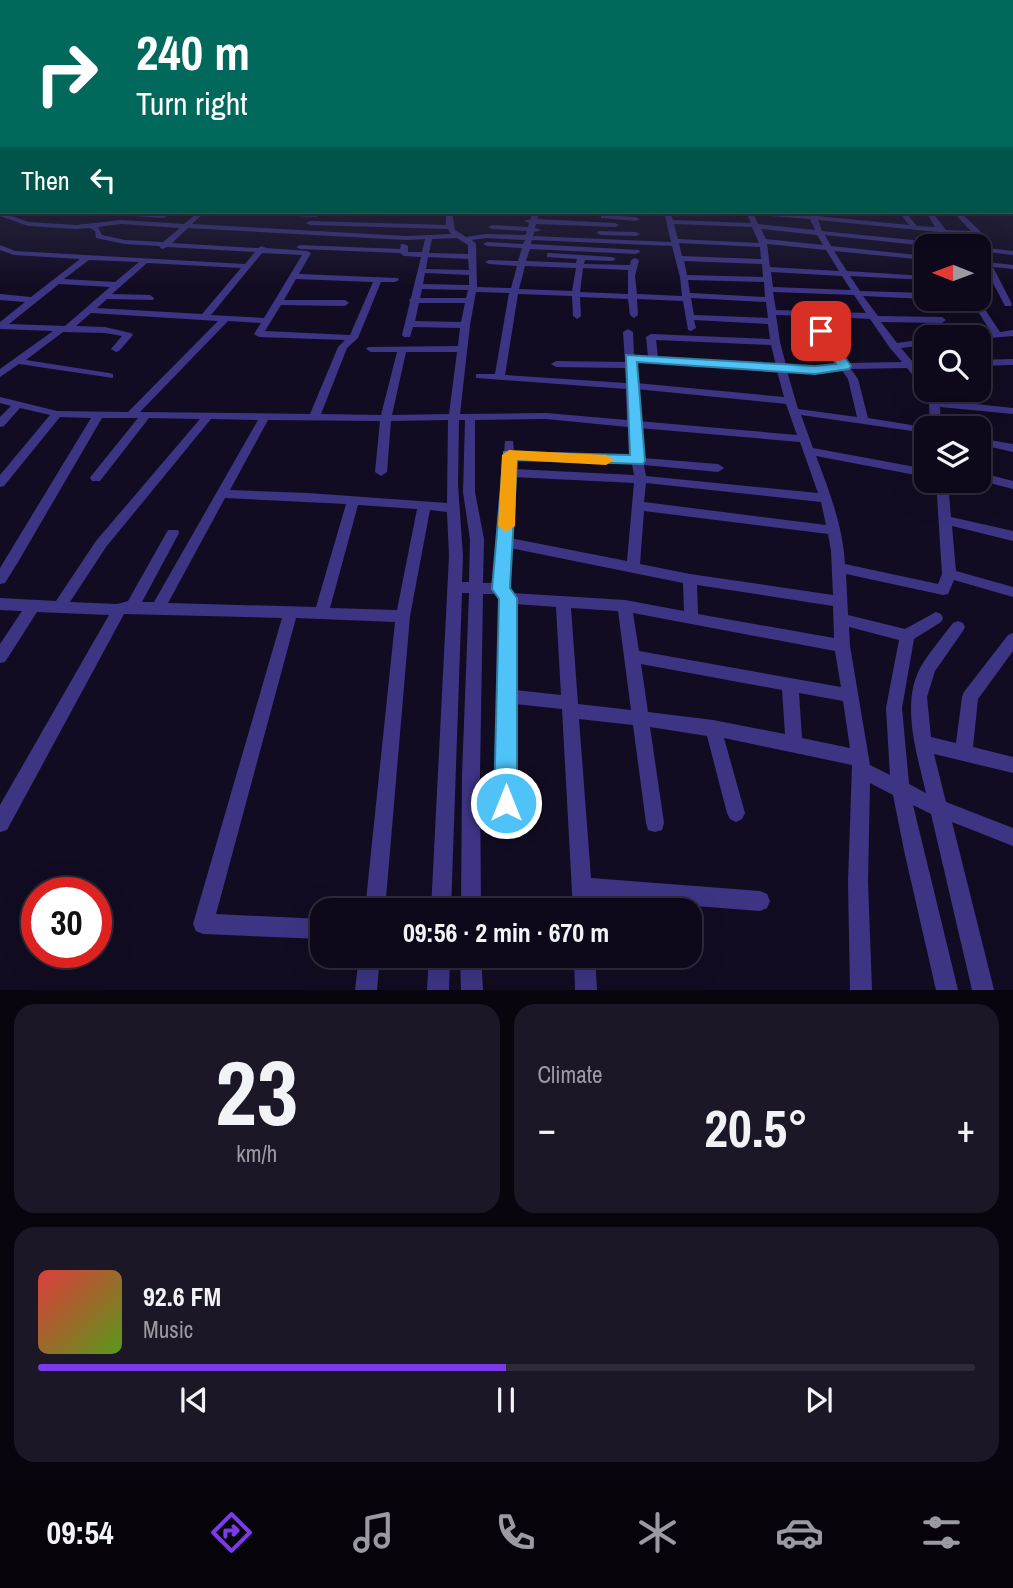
<!DOCTYPE html>
<meta charset="utf-8">
<style>
body{margin:0;font-family:"Archivo Narrow",sans-serif;background:#1c1727;color:#f1f3f6;height:100vh;display:flex;flex-direction:column;font-size:26px;white-space:nowrap}
*{box-sizing:border-box;margin:0}
p{font-size:23px;color:#9b9aa2}
.icon{flex:none;width:38px;height:38px;fill:none;stroke:currentColor;stroke-width:2;stroke-linecap:round;stroke-linejoin:round}
.map{position:relative;height:990px;overflow:hidden}
.details{display:flex;flex-direction:column;gap:14px;padding:14px;background:#08050e;flex:1}
.details>*{flex:none}
.banner{position:absolute;left:0px;top:0px;width:1013px;height:214px;box-shadow:0 7px 28px #0002,0 0 0 2px #2e2a39;background:#00695c;color:#fff;overflow:hidden}
.needle{width:46px;rotate:271deg}
.buttons{position:absolute;left:914px;top:234px;display:grid;gap:14px}
.buttons a{display:grid;place-items:center;width:77px;height:77px;border-radius:14px;background:#0e091a;box-shadow:0 7px 28px #0002,0 0 0 2px #2e2a39;font-size:35px}
.speed{position:absolute;left:21px;top:877px;display:flex;gap:14px;font-size:35px;font-weight:700;text-align:center}
.speed>*{display:grid;place-content:center;width:91px;height:91px;border-radius:50%;background:#0e091a;box-shadow:0 7px 28px #0002,0 0 0 2px #2e2a39;line-height:1}
.speed .limit{border:10px solid #d22;background:#fff;color:#111}
.pin{position:absolute;display:grid;place-items:center;width:60px;height:60px;color:#fff;margin:-30px;border-radius:14px;box-shadow:0 4px 10px #0006}
.me{position:absolute;width:77px;margin:-38px;rotate:0deg;stroke-linejoin:round;filter:drop-shadow(0 0 5px #0008)}
.turn{display:flex;align-items:center;gap:24px;height:147px;padding:0 21px;font-size:32px}
.turn .icon{width:91px;height:91px;stroke-width:2.5}
.turn b{display:block;font-size:49px;line-height:60px}
.then{display:flex;align-items:center;height:66px;padding:0 21px;background:#0003;gap:14px;font-size:26px}
.big{font-size:52px;font-weight:700;line-height:1.1}
.details .tile{flex:1;display:flex;flex-direction:column;justify-content:center;gap:10px;min-width:0;padding:0 24px;border-radius:21px;background:#1c1727}
.details .dial{align-items:center;gap:0}
.dial b{font-size:91px;line-height:1}
.song{display:flex;align-items:center;gap:21px}
.cover{width:84px;height:84px;border-radius:10px;background:linear-gradient(135deg,hsl(0 70% 55%),hsl(90 70% 35%))}
.played{height:7px;border-radius:4px;background:linear-gradient(90deg,#7c3aed 50%,#2e2a39 50%)}
.keys{display:flex;justify-content:space-around;direction:ltr}
.heat{display:flex;justify-content:space-between;align-items:center;font-size:38px;direction:ltr}
.details .tiles{flex:1;display:grid;gap:14px;grid-template-columns:1fr 1fr}
.tile:last-child{grid-column:span 2}
.trip{position:absolute;left:310px;top:898px;width:392px;height:70px;border-radius:21px;background:#0e091a;box-shadow:0 7px 28px #0002,0 0 0 2px #2e2a39;font-weight:700;line-height:70px;text-align:center}
.tabs{display:flex;height:112px;justify-content:space-around;align-items:center;background:#06040a;color:#9b9aa2}
.tabs .icon{width:49px;height:49px}
.tabs .on{color:#7c3aed}
.tabs b{font-size:32px;color:#f1f3f6}
.map>svg:first-child{display:block}
.lines{fill:none;stroke-linecap:round;stroke-linejoin:round}
.minor{fill:#3d3584;fill-rule:evenodd}
.trunk{fill:#e54fca;fill-rule:evenodd}
.route{fill:#4fc3f7;stroke:#337fa1;stroke-width:2}
.slow{fill:#f59e0b}
</style>
<div class="map">
<svg width="1013" height="990" viewBox="0 0 1013 990">
<rect width="100%" height="100%" fill="#120c22"/>
<g class="lines">
<g class="minor">
<rect x="0" y="148" width="2" height="3"/>
<path d="M2 157V161L0 162V158Z"/>
<rect x="1012" y="164" width="1" height="4"/>
<path d="M2 171V175L0 176V172Z"/>
<path d="M2 185V189L0 190V186Z"/>
<path d="M0 212 29 222 76 225 121 220 184 224 198 212H205L192 224 406 236 451 234 448 229 310 225 306 223 310 221 446 225V214H425L422 212H452L455 230 466 237 486 234 526 235 527 231 492 229 488 227 492 225 528 227 529 223 524 221 531 219V216L498 214 495 212H539L542 214 538 216 537 219 615 223 619 225 615 227 536 224 535 228 542 230 534 232 533 236 671 242 664 212H670L673 220 751 223 747 214 740 212 809 215V212H815L817 216 909 225 899 212H905L917 226 935 227 926 212H932L946 230 971 231 953 212H960L981 232V236L947 234 944 237 938 232 818 220 822 231 963 245 964 247H936L825 235 831 246 926 256V260L834 251 847 271 926 276V280L850 276 860 291 926 293V299L863 296 878 316 942 317 946 320 942 323 881 322 897 343 926 339V345L901 348 913 362H926V368H917L926 378V390H934L938 400 1013 408V414L940 407 941 429H926V433L801 415 813 448 926 469V477L816 456C829 490 843 527 845 564L938 584 942 574 936 481H948L951 517 1013 531V541L952 526 956 571 1013 587V597L954 580 948 594 943 595 846 574 848 615 905 629 936 612 941 614 943 618 941 622 914 639 902 708 909 784 926 793C917 753 899 701 923 663 932 649 943 636 953 623L958 621 963 623 965 627 963 631 935 671 927 697 931 737 956 743 962 697 964 692 1008 635 1013 633V651L978 699 973 747 1013 757V773L934 754 946 802 1013 828V846L952 822 994 990H972L931 814 913 805 958 990H936L905 855 893 795 870 783 868 882 872 990H850L848 882 852 765 724 738 745 813 742 819 736 822 730 819 727 813 707 736 650 727 664 823 662 830 655 832 648 830 646 823 633 725 579 719 591 878 760 891 767 894 770 901 767 908 760 911 592 898 593 910H573L562 709 515 704 514 803 511 809 505 812 499 809 496 803 501 599 497 594H483L480 775 481 910H461L462 775 469 593H462L451 910H431L449 556 447 512 430 510 410 616 385 910H365L395 622 296 618 216 914 322 919V939L203 934 196 931 193 924 282 618 124 614 7 830 0 832V805L109 615 37 612 5 662 0 663V644L22 611 0 610V598L56 601 96 541 200 419 149 418 100 481H92L90 478 92 475 138 418H102L18 562 5 583 0 584V568L91 418 60 417 4 486 0 487V475L50 415 20 408 4 426 0 427V417L11 406 0 403V397L57 411 128 412 218 321 91 313 76 326 105 327 131 333 133 335 119 351 116 352 111 349 122 336 105 333 63 332 26 360 109 373 113 374V378L19 364 0 377V369L53 331 0 329V322L25 302 0 300V294L31 297 80 259 14 255 0 250V245L15 251 245 264 255 252 167 247 162 249 159 246 125 244 96 238 95 231 90 228 76 229 28 226 0 216ZM754 215 810 219 815 230 758 224ZM121 224 180 228 163 242 125 240 102 235 98 227ZM674 224 752 227 759 243 678 239ZM188 228 406 240 425 239 422 252H408V246L404 244H401L400 249 300 245 296 247 300 249 400 253 404 256 421 257 411 298 409 300 410 302 402 335 404 337H410L413 327 460 328 458 346 368 347 366 349 371 352H397L381 415 321 414 347 348 358 338 381 282H395L399 280 398 278 299 274 311 253 307 251 266 248 262 246 258 248 172 243ZM761 229 817 235 823 245 766 239ZM457 238 468 245V254L429 253 432 239ZM486 238 525 240 523 244 487 242 483 244 487 246 522 248 518 261 489 260 485 262 489 264 517 266 511 288 477 287 476 244 472 240ZM532 240 672 246 680 277 682 296 637 294 635 276 639 260 635 258 631 260 630 265 584 264 585 260 612 261 616 259 612 257 550 253H547V257L577 259 576 263 526 261 530 249 636 254 640 252 639 250 531 244ZM679 243 760 247 761 259 682 256ZM767 244 826 250 839 271 770 267ZM262 253 302 255 264 318 211 315ZM428 257 468 259 469 270 426 269ZM89 260 139 262 115 282 64 279ZM684 261 762 264 763 277 687 275ZM147 263 241 268 202 314 97 308 107 299 153 300 154 298 150 295 112 294ZM525 266 576 268 572 291 519 289ZM583 268 628 270V294L580 292ZM771 272 842 276 851 290 773 287ZM425 273 469 275V285L423 284ZM296 279 373 282 350 335 265 331 281 305 345 306 349 303 345 300H284ZM688 280 764 282 765 297 690 293ZM59 284 110 287 65 326 9 324ZM422 289 468 290 466 298H420ZM476 292 509 293 495 374H476V378L626 389 627 420 546 413 460 414 470 325ZM773 292 854 295 866 313 776 310ZM518 294 572 296 573 316 577 319 581 316 580 297 628 299 630 315 634 318 638 315 637 299 683 301 688 330 691 331 696 328 694 320 768 324 770 339 651 334 646 337 648 356 634 355 633 332 628 329 623 332 625 362 556 361 551 364 556 367 625 368 626 383 505 375ZM691 298 766 302 768 318 694 315ZM419 303H465L461 322 415 321ZM776 315 806 316 838 364 815 367 786 365 780 342ZM815 316 870 319 890 348 902 362 847 363ZM228 321 261 323 254 334 259 337 345 340 338 347 310 414 140 412ZM656 340 771 345 776 365 658 357ZM406 352H457L449 414 392 415ZM634 361 777 371 784 397 636 383ZM907 368 922 387 925 388 924 390 929 404 930 428 868 418 858 379 851 369ZM841 369 848 379 857 417 798 409 787 371 815 373ZM636 389 786 404 797 435 638 421ZM211 419 258 420 154 602H142L179 533 178 530H168L128 601 117 604 70 602 106 547ZM546 419 628 427 632 457 514 452 513 441H505L494 583H483L484 539 475 492V420ZM268 420 380 421 375 472 381 476 387 472 391 421 448 420 447 503 308 493 230 490ZM459 420H465L463 492 470 539 469 582H462L463 556 458 485ZM639 428 800 442 818 493 646 476 644 465 718 472 724 468 718 464 643 458ZM514 459 632 464 634 475 513 469ZM513 477 634 483 627 561 510 538ZM646 483 821 502 826 525 644 502ZM225 498 346 504 316 607 168 603ZM358 505 417 509 397 610 330 608ZM644 511 828 534 831 551 833 595 690 574 640 564ZM510 548 683 583 684 611 625 600 512 593 508 588ZM697 585 833 606 834 638 698 614ZM515 604 556 607 561 695 515 690ZM571 608 618 611 631 710 578 704ZM633 613 835 651 841 687 639 651ZM849 627 899 640 886 708 890 775 870 765 850 646ZM641 664 782 690 785 734 713 720 648 712ZM799 693 843 701 850 748 802 738Z"/>
<path d="M100 212 164 214 167 216 164 218 103 214Z"/>
<path d="M253 212C273 212 301 208 319 215L316 217 256 214Z"/>
<path d="M603 215 636 217 640 219 636 221 601 218V216Z"/>
<path d="M598 231 636 232 640 234 636 236 601 235 597 233Z"/>
<path d="M978 247 1013 251V255L978 251Z"/>
<path d="M978 261 1013 265V269L993 267 1012 304 1011 306H1005L984 266 978 265Z"/>
<path d="M970 299H978L1000 332 1013 330V336L978 339V338H961L965 335 991 332Z"/>
<path d="M1013 359V365L978 366V360Z"/>
<path d="M978 438 1013 444V452L978 444Z"/>
<path d="M978 472 1013 481V489L978 480Z"/>
<path d="M359 956H380L377 990H355Z"/>
<path d="M429 956H450L449 990H427Z"/>
<path d="M460 956H481L483 990H461Z"/>
<path d="M574 956H595L597 990H575Z"/>
</g>
<rect class="trunk" x="1012" y="156" width="1" height="6"/>
</g>
<linearGradient id="sky" x2="0" y2="1"><stop stop-color="#0a0713"/><stop offset="0.52" stop-color="#33344f"/><stop offset="1" stop-color="#33344f" stop-opacity="0"/></linearGradient>
<rect width="1013" height="287" fill="url(#sky)"/>
<path class="route" d="M821 328 825 329 851 366 849 369 815 374 637 362 645 461 643 464 517 460 510 588 517 598V803L514 811 506 814 497 811 494 803 499 599 492 589 504 452 630 455 626 355 815 366 836 364 815 331Z"/>
<path class="slow" d="M509 450 606 455 614 460 606 465 517 460 515 526 506 532 498 526 502 455Z"/>
</svg>
<div class="buttons">
<a><svg class="needle" viewBox="-14 -14 28 28"><path d="M0-13l5 13h-10z" fill="#e53935"/><path d="M0 13l5-13h-10z" fill="#9b9aa2"/></svg></a>
<a><svg class="icon" aria-label="search" viewBox="0 0 24 24"><circle cx="10" cy="10" r="6"/><path d="M15 15l6 6"/></svg></a>
<a><svg class="icon" aria-label="layers" viewBox="0 0 24 24"><path d="M12 4l9 5-9 5-9-5zM3 14l9 5 9-5"/></svg></a>
</div>
<div class="speed"><div class="limit">30</div></div>
<div class="pin" style="left:821px;top:331px;background:#d93025"><svg class="icon" aria-label="arrive" viewBox="0 0 24 24"><path d="M6 21V4h12l-3 4 3 4H6"/></svg></div>
<svg class="me" style="left:506px;top:803px" viewBox="-20 -20 40 40"><circle r="17" fill="#4fc3f7" stroke="#fff" stroke-width="3"/><path d="M0-11L8 9 0 5-8 9z" fill="#fff"/></svg>
<div class="trip">09:56 · 2 min · 670 m</div>
<div class="banner">
<div class="turn"><svg class="icon" aria-label="right" viewBox="0 0 24 24"><path d="M7 20v-9h11M14 6l5 5-5 5"/></svg><div><b>240 m</b>Turn right</div></div>
<div class="then">Then<svg class="icon" aria-label="left" viewBox="0 0 24 24"><path d="M17 20v-9H6M10 6l-5 5 5 5"/></svg></div>
</div>
</div>
<section class="details">
<div class="tiles">
<div class="tile dial"><b>23</b><p>km/h</p></div>
<div class="tile"><p>Climate</p>
<div class="heat"><a>−</a><b class="big">20.5°</b><a>+</a></div>
</div>
<div class="tile">
<div class="song"><i class="cover"></i><div><b>92.6 FM</b><p>Music</p></div></div>
<div class="played"></div>
<div class="keys"><svg class="icon" aria-label="previous" viewBox="0 0 24 24"><path d="M18 5L8 12l10 7zM5 5v14"/></svg><svg class="icon" aria-label="pause" viewBox="0 0 24 24"><path d="M8 5v14M16 5v14"/></svg><svg class="icon" aria-label="next" viewBox="0 0 24 24"><path d="M6 5l10 7-10 7zM19 5v14"/></svg></div>
</div>
</div>
</section>
<nav class="tabs">
<b>09:54</b>
<svg class="icon on" aria-label="directions" viewBox="0 0 24 24"><path d="M12 3l9 9-9 9-9-9zM9 14v-3h6M13 9l2 2-2 2"/></svg>
<svg class="icon" aria-label="music" viewBox="0 0 24 24"><path d="M9 18V5l10-2v13"/><circle cx="6" cy="18" r="3"/><circle cx="16" cy="16" r="3"/></svg>
<svg class="icon" aria-label="phone" viewBox="0 0 24 24"><path d="M5 4h4l2 5-3 2q2 4 5 5l2-3 5 2v4C11 20 4 13 5 4z"/></svg>
<svg class="icon" aria-label="climate" viewBox="0 0 24 24"><path d="M12 3v18M4 7l16 10M4 17L20 7"/></svg>
<svg class="icon" aria-label="car" viewBox="0 0 24 24"><path d="M5 17H2v-5l4-1 3-4h7l3 4 3 1v5h-3M9 17h6M6 11h13"/><circle cx="7" cy="17" r="2"/><circle cx="17" cy="17" r="2"/></svg>
<svg class="icon" aria-label="filters" viewBox="0 0 24 24"><path d="M4 7h16M4 17h16"/><circle cx="9" cy="7" r="2"/><circle cx="15" cy="17" r="2"/></svg>
</nav>
